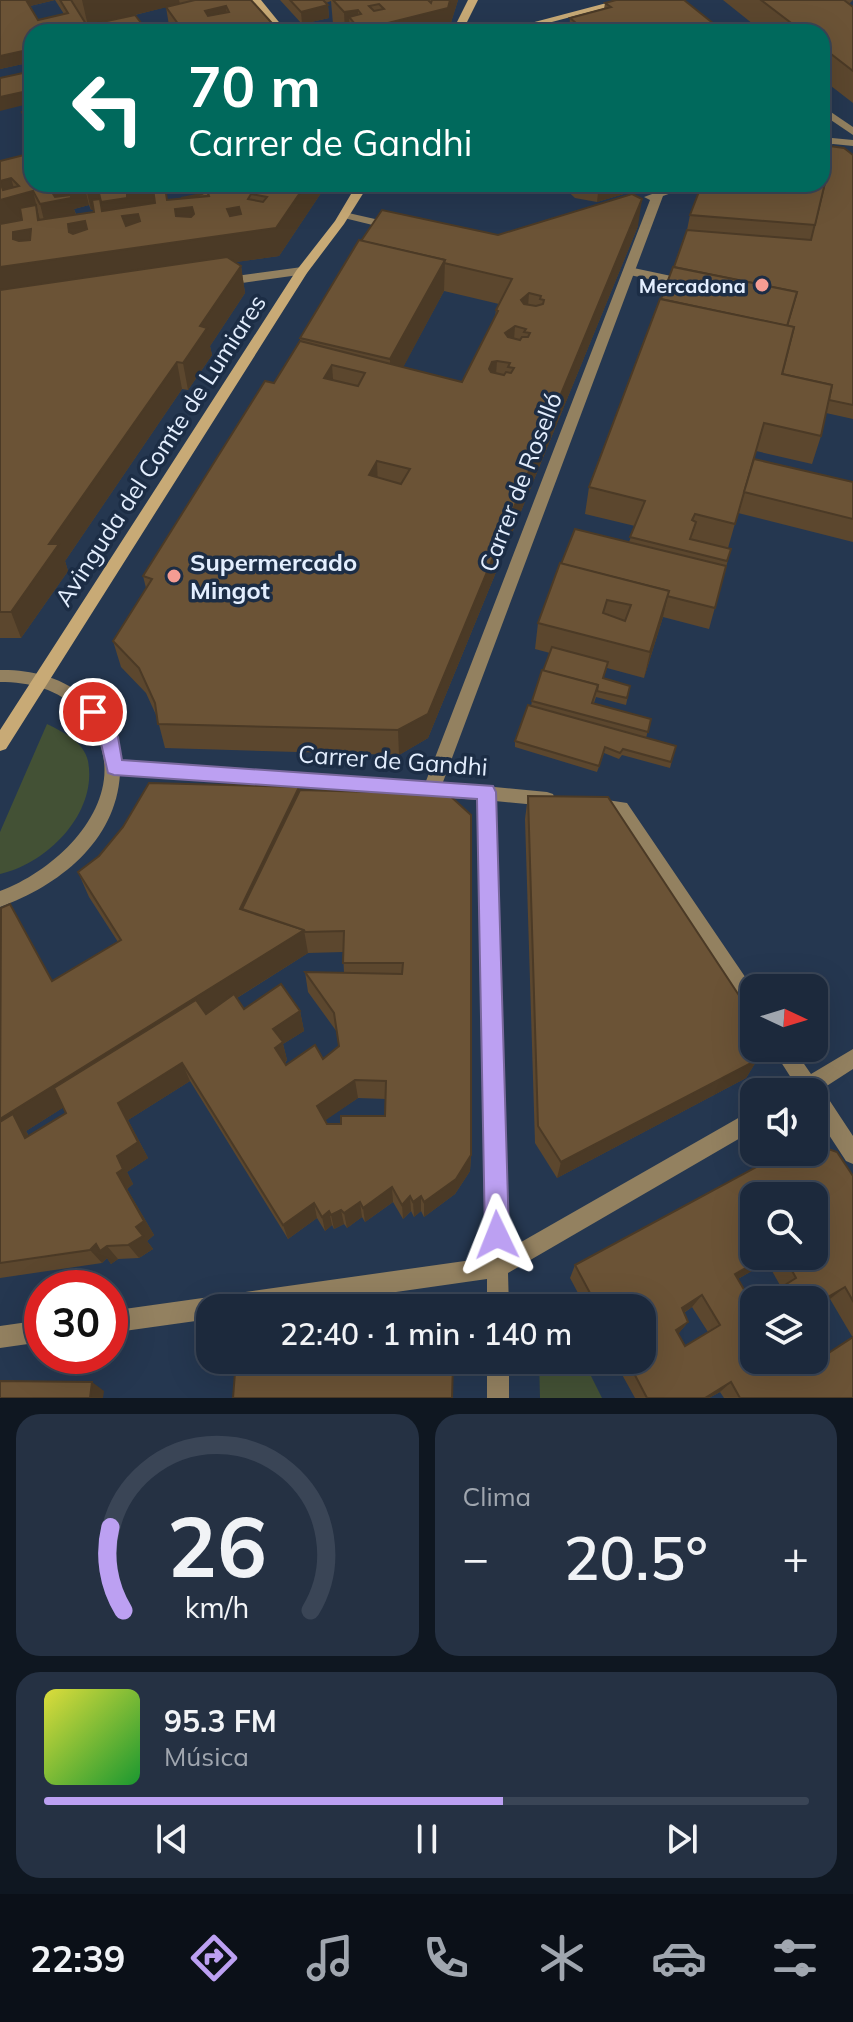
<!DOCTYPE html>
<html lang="es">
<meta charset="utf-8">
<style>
body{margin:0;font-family:Mulish,sans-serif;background:#253143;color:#f1f3f6;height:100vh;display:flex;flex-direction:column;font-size:30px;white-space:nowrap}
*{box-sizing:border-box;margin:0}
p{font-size:26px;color:#a0a6af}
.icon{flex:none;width:44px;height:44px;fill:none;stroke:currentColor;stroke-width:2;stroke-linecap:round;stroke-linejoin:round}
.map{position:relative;height:1398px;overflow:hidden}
.details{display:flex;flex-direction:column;gap:16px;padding:16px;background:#0f1721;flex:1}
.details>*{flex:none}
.hud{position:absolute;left:24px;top:24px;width:806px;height:168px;border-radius:24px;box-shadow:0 8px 32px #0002,0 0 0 2px #3a4556;background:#00695c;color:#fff;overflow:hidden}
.needle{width:52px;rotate:94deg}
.controls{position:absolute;left:740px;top:974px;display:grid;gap:16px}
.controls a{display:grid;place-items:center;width:88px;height:88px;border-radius:16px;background:#1c293c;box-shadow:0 8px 32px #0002,0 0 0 2px #3a4556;font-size:40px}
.speed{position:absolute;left:24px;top:1270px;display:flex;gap:16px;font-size:40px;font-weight:700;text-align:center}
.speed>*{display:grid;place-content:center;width:104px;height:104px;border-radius:50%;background:#1c293c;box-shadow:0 8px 32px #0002,0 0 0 2px #3a4556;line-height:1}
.speed .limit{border:12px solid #d22;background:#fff;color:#111}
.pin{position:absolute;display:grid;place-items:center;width:68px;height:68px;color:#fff;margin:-34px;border:4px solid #fff;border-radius:50%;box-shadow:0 2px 8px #0007}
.me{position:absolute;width:88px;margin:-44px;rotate:358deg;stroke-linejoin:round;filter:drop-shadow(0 0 6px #0008)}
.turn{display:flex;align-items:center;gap:28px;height:168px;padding:0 32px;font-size:36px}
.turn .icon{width:104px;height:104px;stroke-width:2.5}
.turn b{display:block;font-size:56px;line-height:68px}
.big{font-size:60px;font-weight:600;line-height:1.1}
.details .card{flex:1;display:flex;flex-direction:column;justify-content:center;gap:12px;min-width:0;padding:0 28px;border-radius:24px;background:#253143}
.details .dial{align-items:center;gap:0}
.dial svg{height:208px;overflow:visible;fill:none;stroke:#3a4556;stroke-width:7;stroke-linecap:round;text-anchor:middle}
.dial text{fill:#f1f3f6;stroke:none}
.song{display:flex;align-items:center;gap:24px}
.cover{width:96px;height:96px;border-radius:12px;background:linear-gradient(135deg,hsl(60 70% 55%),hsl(130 70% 35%))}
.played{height:8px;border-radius:4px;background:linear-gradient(90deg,#bca0f2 60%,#3a4556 60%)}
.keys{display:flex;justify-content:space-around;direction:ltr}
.heat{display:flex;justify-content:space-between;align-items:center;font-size:44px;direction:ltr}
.details .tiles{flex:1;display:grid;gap:16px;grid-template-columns:1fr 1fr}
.card:last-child{grid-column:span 2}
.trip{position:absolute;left:196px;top:1294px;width:460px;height:80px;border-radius:24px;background:#1c293c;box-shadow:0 8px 32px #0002,0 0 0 2px #3a4556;font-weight:600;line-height:80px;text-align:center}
.tab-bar{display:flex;height:128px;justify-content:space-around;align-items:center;background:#0b1018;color:#a0a6af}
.tab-bar .icon{width:56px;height:56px}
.tab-bar .selected{color:#bca0f2}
.tab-bar b{font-size:36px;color:#f1f3f6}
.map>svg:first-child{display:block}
.green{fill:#435135}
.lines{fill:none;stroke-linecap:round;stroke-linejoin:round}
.lane{fill:#938160;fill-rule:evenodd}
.street{fill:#938160;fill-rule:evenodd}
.secondary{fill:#c8aa76;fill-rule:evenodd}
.wall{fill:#5c472e;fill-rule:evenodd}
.shaded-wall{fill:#4b3a26}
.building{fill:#6b5336;stroke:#4b3a26;stroke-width:2;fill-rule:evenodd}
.route{fill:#bca0f2;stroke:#7a689d;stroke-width:2}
.poi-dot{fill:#f59c93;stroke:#1c2d45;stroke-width:3}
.labels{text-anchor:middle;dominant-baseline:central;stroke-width:7;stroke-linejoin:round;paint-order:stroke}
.far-poi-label{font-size:20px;font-weight:bold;fill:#e3eefe;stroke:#1c2d45;text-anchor:end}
.street-label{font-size:24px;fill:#e3eefe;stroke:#1c2d45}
.poi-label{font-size:24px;font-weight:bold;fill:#e3eefe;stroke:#1c2d45;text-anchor:start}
</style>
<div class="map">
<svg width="853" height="1398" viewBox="0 0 853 1398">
<rect width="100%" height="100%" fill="#253750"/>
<g class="green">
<path d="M47 724C63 732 84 742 88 761 98 813 47 864 0 874V832Z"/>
<path d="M539 1360H583L602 1398H540Z"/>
</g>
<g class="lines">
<g class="lane">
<path d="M588 21 593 24 592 26 570 32H554Z"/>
<path d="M629 267 676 277 678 280 672 284 625 274 623 271Z"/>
</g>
<g class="street">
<path d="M822 106 853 127V135L822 114Z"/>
<path d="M832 138 853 140V146L833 144 822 147V141Z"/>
<path d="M679 184H696L663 196 443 782 547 792 553 794 555 799 553 804 547 806 495 801 507 1250 754 1109V1130L508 1273 509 1308H487V1279L284 1308H210V1319L110 1333V1311L486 1258 478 800 120 774C116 842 58 886 0 907V891C70 865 145 781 79 711 59 689 29 682 0 682V670C61 669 109 700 121 760L426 781 650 200 644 197Z"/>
<path d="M344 212 397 224 399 226 393 230 340 217V213Z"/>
<path d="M302 267 308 271 306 274 221 286 215 282 221 278Z"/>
<path d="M594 798 627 803 754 990V1015L747 1012 616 815 588 810 586 805 588 800Z"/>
<path d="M772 1048H793L811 1074 853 1049V1069L822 1089 853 1136V1164L846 1161 814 1112V1092H790L795 1084Z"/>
<path d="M42 1320V1342L0 1348V1326Z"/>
<rect x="487" y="1360" width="22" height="38"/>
</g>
<g class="secondary">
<path d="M251 0H261L287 32H277Z"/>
<path d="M468 0H478L462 32H452Z"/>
<path d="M618 0H635L514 32H497Z"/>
<path d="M357 184H369L344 224 307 273 6 749 0 751V730L296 271 335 221Z"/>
</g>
</g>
<g class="wall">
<path d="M0 0H251L280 32H170L166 7 135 15 148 32H94L93 25 32 32V62L0 69ZM55 0 64 14 38 20 30 6Z"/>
<path d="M280 0H458L448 32H340L333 24 331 1 326 3 328 5 329 18 302 24Z"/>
<path d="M723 0H853L849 4 853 7V103L822 79V32H763Z"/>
<path d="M605 3 724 32H569L570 18 604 9Z"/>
<path d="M32 109V138L26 124 22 112Z"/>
<path d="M853 155V419L826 413 821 436 812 464 756 451 753 463 853 482V542L738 513 728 548 731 549 709 629 663 617 644 678 607 668 603 678 630 686 626 705 596 697 594 703 651 719 646 738 676 746 670 768 622 755 619 759 604 753 597 772 515 747V741L531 706 532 701 550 653 535 649 538 623 629 542 635 526 585 514 589 487 661 299 674 267 687 230 690 215Z"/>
<path d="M0 161 32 184H175L174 185V188L165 190 167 200 181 198 202 194 218 184H327L279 256 235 262 241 266 245 293 210 346 212 355 188 390 182 389 65 561 68 571 21 638H0ZM89 205 91 210 94 209V212L76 214 74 209Z"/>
<path d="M560 184H657L597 202 575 198Z"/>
<path d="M638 226 428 738 399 755 165 748 157 717 146 693 121 667 113 641 146 588 143 576 274 383 300 341V338L498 235ZM444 291 499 304 496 310 495 316 462 382 403 367Z"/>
<path d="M299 787 300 790 448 794 471 1155 470 1171 455 1194 424 1217 421 1211 414 1217 411 1211 403 1219 393 1202 365 1222 362 1217 347 1228 344 1224 334 1229 332 1225 325 1231 317 1218 288 1239 190 1081 128 1120 148 1158 127 1172 133 1184 127 1189 154 1235 147 1241 153 1249 139 1258 118 1259 111 1264 107 1258 102 1263 0 1278V911L52 981 118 942 89 897 78 872ZM343 952 344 973 305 972 308 992 337 1032 339 1046 323 1059 286 1065 285 1063 287 1060 283 1044 304 1031 300 1011 244 1009 237 998 308 953ZM358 1098 386 1099 385 1116 341 1124H327L325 1120ZM64 1107 66 1113 29 1136 26 1131Z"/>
<path d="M528 796 757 1060 746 1078 557 1178 535 1143 525 819Z"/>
<path d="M814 1144 837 1152 853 1176V1398H724L720 1392 709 1398H635L614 1360H642V1308H586L570 1278 575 1265 784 1152H814ZM754 1196H814V1256H754ZM767 1262 781 1287 761 1300H814V1308L830 1299 853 1338 810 1365 807 1360H754V1304L753 1305 738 1279ZM692 1307 708 1332 685 1346 678 1334 688 1322 684 1313Z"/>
</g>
<g class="shaded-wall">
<path d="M25 0H55L26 7Z"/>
<path d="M82 0H179L180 4 88 26Z"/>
<path d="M190 0H239L226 6 228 26 237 24 238 32H208L192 17Z"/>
<path d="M450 0H458L448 32H360V30Z"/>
<path d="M328 5 329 18 302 24 301 12Z"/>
<path d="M358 10V28L349 17 350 32H345L344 12Z"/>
<path d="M32 49V62L0 69V56Z"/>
<path d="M32 90V103L0 111V97Z"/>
<path d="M11 178 16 195 33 191 43 233 38 219 0 229V181Z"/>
<path d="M54 184H84L89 205 74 209 78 223 85 221 92 249 175 209 192 207 227 209 239 207 243 233 306 184H327L279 256 0 296V267L13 239V232L31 229 47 232 40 204 49 187Z"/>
<path d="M85 184H175L174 185V188L153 193 157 215 144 242 107 229 99 193 106 226 101 207 91 210Z"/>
<path d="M188 184H205L201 185 202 189 189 192Z"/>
<path d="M599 184H657L597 202Z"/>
<path d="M642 199 638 226 428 738 399 755 398 730Z"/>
<path d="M445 260 444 291 391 390 390 359Z"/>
<path d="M241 266 245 293 210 346 212 355 188 390 183 363 200 326Z"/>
<path d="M529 293 527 321 521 300Z"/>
<path d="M515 326 513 354 505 333Z"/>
<path d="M497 361 495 388 489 369 492 362Z"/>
<path d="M177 362 182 389 65 561 68 571 21 638 11 612 49 544Z"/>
<path d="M332 365 334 392 324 378Z"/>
<path d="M377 461 378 488 369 475Z"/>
<path d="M669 591 663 617 644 678 650 652Z"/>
<path d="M299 787 303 813 241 911 240 909Z"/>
<path d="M304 930 308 953 26 1131 38 1154 0 1147V1119Z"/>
<path d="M300 1011 304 1031 283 1044 287 1060 280 1067 275 1048 273 1029Z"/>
<path d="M757 1060 746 1078 557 1178 561 1162Z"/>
<path d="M182 1063 190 1081 128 1120 148 1158 127 1172 133 1184 127 1189 154 1235 147 1241 153 1249 139 1258 128 1245 136 1227 117 1173 118 1103Z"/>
<path d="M355 1080 358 1098 320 1124 317 1106Z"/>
<path d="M471 1155 470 1171 455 1194 424 1217V1202Z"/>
<path d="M392 1187 393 1202 365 1222 363 1208Z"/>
<path d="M815 1188 808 1196H800Z"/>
<path d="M410 1196 411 1211 403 1219 402 1205Z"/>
<path d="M421 1196V1211L414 1217 413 1202Z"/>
<path d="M360 1202 362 1217 347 1228 344 1213Z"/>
<path d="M314 1203 317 1218 288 1239 283 1225Z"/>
<path d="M341 1210 344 1224 334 1229 331 1215Z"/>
<path d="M329 1211 332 1225 325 1231 322 1217Z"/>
<path d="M96 1244 107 1246 118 1259 111 1264 107 1258 102 1263 90 1250Z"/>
<path d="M767 1256H773L767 1262 724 1287 735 1274Z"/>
<path d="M845 1287 830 1299 814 1308V1305Z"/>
<path d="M702 1295 692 1307 673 1320 682 1308Z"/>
<path d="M688 1322 679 1333 667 1341 676 1330Z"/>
<path d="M92 1382 104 1391 103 1398H90Z"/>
<path d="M731 1382 720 1392 709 1398H705Z"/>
</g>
<g class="building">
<path d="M0 0H26L38 20 68 13 60 0H71L91 32H32V49L0 56Z"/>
<path d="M195 0H251L280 32H234L242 30 237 24 220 28 223 32H184L166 7ZM226 6 229 12 208 16 205 11Z"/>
<path d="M290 0H323L328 5 301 12Z"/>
<path d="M333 0H428L431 3 432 0H450L448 8 360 30 349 17 361 14 358 10 344 12ZM379 4 384 9 374 11 369 6Z"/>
<path d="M616 0H684L724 32H618L625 30 619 25 608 28 613 32H587L570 18 611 7 605 3Z"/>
<path d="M761 0H844L853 7V71L822 47V32H803Z"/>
<path d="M135 15 148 32H98L93 24Z"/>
<path d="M544 25 552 32H518Z"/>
<path d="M32 71V90L0 97V78Z"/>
<path d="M32 109V127L29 128 22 112Z"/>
<path d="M822 145 844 148 853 155V405L829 400 832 385 782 374 794 327 787 326 797 292 674 267 687 230 811 240 828 170 822 171Z"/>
<path d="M32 153V184H60L49 187 55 197 71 195V198L40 204 33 191 0 200V161ZM11 178 19 186 3 190 0 181Z"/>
<path d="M828 170 815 225 690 215 702 184H822V171Z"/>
<path d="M143 184H152V188L127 193V198L101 202 99 193Z"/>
<path d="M218 184H226L223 188V190L208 193 209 196 181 198 202 194Z"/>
<path d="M226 184H306L276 228 0 267V224L22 220 20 208 36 205 38 220 94 212 92 200 100 199 102 211 155 203 153 189 165 187 167 200 209 196 208 193 229 189 223 188ZM251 194 267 197 263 202 248 199ZM192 207 194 214 191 217 176 216 175 209ZM239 207 241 214 230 216 227 209ZM138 214 140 221 126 226 122 216ZM85 221 87 229 73 234 69 232 68 224ZM31 229 30 240 19 241 13 239V232Z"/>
<path d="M632 194 642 199 428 714 398 730 158 724 155 703 139 668 113 641 152 579 143 576 265 381 274 383 300 341 462 382 498 311 496 310 512 279 444 263 445 260 361 241 382 210 498 235ZM529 293 541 296 540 299 544 300 543 304 536 306 524 304 521 300ZM515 326 526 329 524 332 530 333 528 337H522L520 340 508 337 505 333ZM497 361 510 363 508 367 514 368 511 373 506 372 504 375 491 372 489 369 492 362ZM332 365 365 373 358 386 324 378ZM377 461 410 469 401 484 369 475Z"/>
<path d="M359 240 445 260 390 359 300 338Z"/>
<path d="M227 257 241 266 200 326 207 328 183 363 177 362 49 544H59L11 612H0V290Z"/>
<path d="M673 267 797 292 787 326 661 299Z"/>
<path d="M660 299 794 327 782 374 832 385 821 436 764 423 735 524 695 514 692 520 696 522 690 539 731 549 727 561 630 537 645 501 589 487Z"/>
<path d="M754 459 853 482V519L744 492Z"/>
<path d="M575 529 726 566 715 608 667 596 669 591 561 564Z"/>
<path d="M560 563 669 591 650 652 538 623ZM607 600 631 605 625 621 603 613Z"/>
<path d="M552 647 608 662 603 678 630 686 627 698 597 691 598 685 543 671Z"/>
<path d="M542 670 598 685 592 703 651 719 648 732 532 701Z"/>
<path d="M528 705 676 746 671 762 623 749 620 753 605 747 599 766 515 741Z"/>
<path d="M149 783 299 787 240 909 304 930 0 1119 1 908 10 904 52 981 121 940 78 872 99 856 123 827Z"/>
<path d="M300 790 448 794 471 815V1155L456 1179 424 1202 421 1196 413 1202 410 1196 402 1205 392 1187 363 1208 360 1202 344 1213 341 1210 331 1215 329 1211 322 1217 314 1203 283 1225 182 1063 118 1103 138 1142 117 1156 123 1169 117 1173 144 1221 136 1227 143 1236 128 1245 107 1246 100 1251 96 1244 90 1250 0 1263V1122L13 1114 25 1138 66 1113 54 1088 196 1000 206 1014 234 994 244 1009 281 984 300 1011 273 1029 283 1042 275 1048 286 1065 315 1045 323 1059 339 1046 334 1013 305 972 402 974 403 963H343L344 931 305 932 304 930 242 909ZM355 1080 386 1081 385 1116H341V1124H327L317 1106Z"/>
<path d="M528 796 608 797 754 1018V1048H761L757 1060 561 1162 538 1126Z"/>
<path d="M814 1144 837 1152 853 1176V1301L845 1287 814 1305V1300H761L796 1278 784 1256H814V1214L826 1206 815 1188 800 1196H754V1256H767L735 1274 753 1305 754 1304V1360H807L810 1365 853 1337V1398H740L731 1382 705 1398H647L627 1360H642V1308H598L575 1265 784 1152H814ZM702 1295 720 1325 685 1346 676 1330 688 1322 682 1308Z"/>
<path d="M236 1360H435V1363H453L452 1398H233Z"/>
<path d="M0 1381 92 1382 90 1398H0Z"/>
</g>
<path class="route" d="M93 705 100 707 118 737 122 760 493 786 496 792 509 1235 505 1243 497 1247 489 1243 485 1235 477 799 114 775 108 773 100 739 84 712Z"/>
<g class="poi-dot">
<circle cx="762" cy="285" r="8"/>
<circle cx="174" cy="576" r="8"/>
</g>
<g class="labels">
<g class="far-poi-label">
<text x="746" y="285">Mercadona</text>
</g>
<g class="street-label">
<text transform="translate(160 450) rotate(-57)">Avinguda del Comte de Lumiares</text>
<text transform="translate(520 482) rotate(-69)">Carrer de Roselló</text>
<text transform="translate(393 760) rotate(4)">Carrer de Gandhi</text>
</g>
<g class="poi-label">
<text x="190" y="562">Supermercado<tspan x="190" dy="28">Mingot</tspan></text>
</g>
</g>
</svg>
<div class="controls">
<a><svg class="needle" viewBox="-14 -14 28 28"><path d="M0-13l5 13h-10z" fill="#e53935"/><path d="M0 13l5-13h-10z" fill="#a0a6af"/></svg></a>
<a><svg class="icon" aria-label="sound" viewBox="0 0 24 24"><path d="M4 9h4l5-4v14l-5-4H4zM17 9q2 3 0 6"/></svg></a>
<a><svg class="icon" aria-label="search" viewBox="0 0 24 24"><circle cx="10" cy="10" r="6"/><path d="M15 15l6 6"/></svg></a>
<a><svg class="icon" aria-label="layers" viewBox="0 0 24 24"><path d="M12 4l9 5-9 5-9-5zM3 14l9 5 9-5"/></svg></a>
</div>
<div class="speed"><div class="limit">30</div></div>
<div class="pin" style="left:93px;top:712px;background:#d93025"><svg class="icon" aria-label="arrive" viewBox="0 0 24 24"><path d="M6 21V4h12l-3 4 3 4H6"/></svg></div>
<svg class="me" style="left:497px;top:1235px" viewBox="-20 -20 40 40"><path d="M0-17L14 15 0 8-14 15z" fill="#bca0f2" stroke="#fff" stroke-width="4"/></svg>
<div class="trip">22:40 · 1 min · 140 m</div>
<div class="hud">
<div class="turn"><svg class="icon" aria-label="left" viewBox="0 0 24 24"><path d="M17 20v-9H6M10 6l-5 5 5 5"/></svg><div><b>70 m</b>Carrer de Gandhi</div></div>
</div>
</div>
<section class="details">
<div class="tiles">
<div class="card dial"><svg viewBox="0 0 100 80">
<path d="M14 69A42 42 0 1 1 86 69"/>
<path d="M14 69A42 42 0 0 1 9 37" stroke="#bca0f2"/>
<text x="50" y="56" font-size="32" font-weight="700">26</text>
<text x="50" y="72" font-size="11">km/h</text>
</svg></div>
<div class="card"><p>Clima</p>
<div class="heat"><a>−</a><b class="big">20.5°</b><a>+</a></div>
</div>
<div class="card">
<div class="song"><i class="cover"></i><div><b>95.3 FM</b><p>Música</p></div></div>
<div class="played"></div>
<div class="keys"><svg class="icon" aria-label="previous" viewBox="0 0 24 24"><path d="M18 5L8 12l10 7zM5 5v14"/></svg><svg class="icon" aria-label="pause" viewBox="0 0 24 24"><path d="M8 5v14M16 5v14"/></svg><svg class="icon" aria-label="next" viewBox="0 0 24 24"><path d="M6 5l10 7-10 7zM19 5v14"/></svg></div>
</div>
</div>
</section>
<nav class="tab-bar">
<b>22:39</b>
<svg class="icon selected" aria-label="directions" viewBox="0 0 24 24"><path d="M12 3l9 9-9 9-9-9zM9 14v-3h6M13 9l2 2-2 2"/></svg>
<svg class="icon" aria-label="music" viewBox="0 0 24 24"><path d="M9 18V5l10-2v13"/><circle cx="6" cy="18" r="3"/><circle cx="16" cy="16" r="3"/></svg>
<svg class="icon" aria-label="phone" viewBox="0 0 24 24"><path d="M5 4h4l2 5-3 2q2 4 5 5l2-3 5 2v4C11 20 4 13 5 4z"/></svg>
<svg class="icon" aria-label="climate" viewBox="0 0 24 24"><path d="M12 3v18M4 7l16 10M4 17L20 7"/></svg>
<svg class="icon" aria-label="car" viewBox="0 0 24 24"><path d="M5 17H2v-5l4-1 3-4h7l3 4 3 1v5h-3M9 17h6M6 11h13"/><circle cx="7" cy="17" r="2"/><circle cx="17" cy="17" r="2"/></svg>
<svg class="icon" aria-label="filters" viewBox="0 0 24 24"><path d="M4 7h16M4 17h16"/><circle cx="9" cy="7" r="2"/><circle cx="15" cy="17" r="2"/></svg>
</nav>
